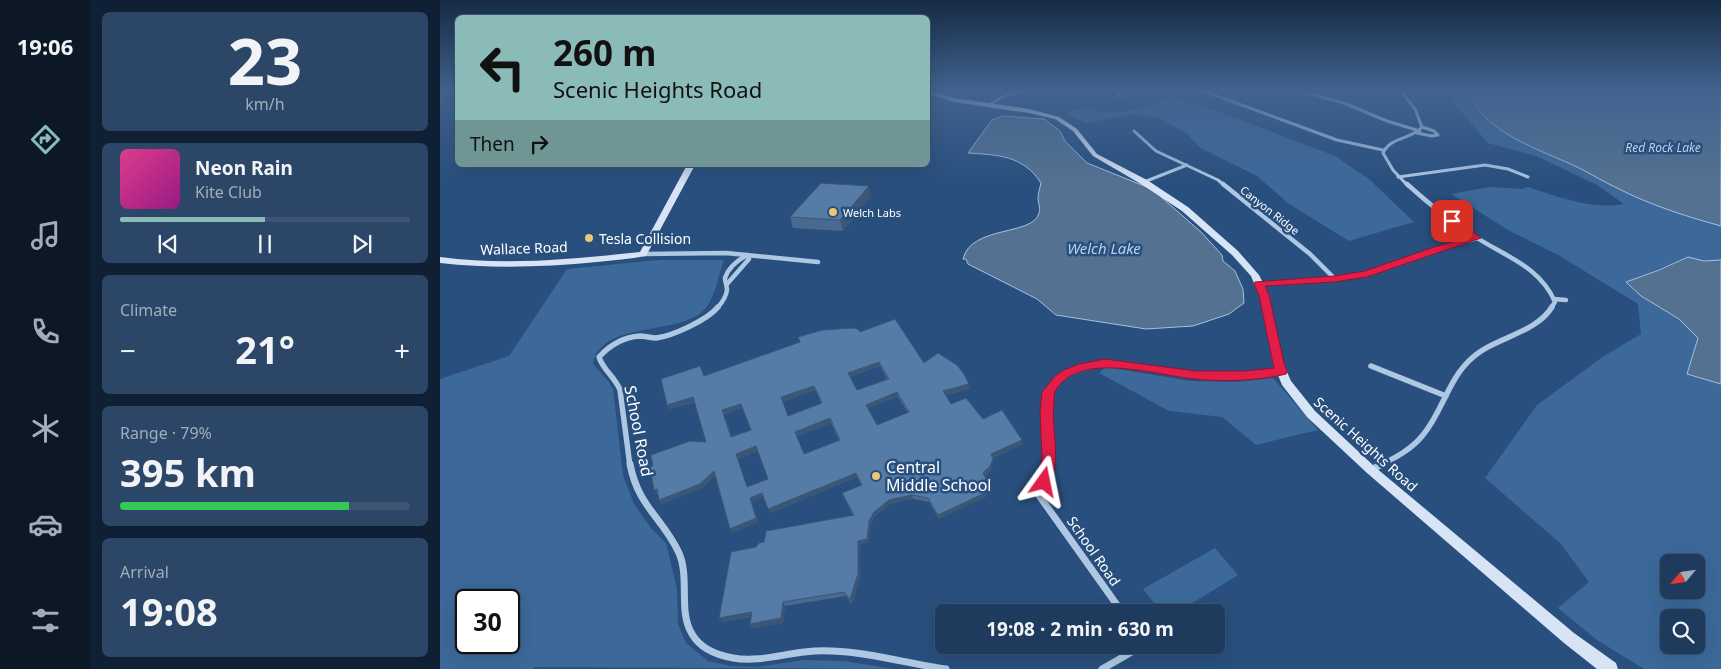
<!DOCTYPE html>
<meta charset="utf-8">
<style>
body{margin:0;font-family:"Noto Sans",sans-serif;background:#2b4667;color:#f1f3f6;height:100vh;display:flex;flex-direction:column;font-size:19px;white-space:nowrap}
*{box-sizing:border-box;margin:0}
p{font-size:16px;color:#a1adbc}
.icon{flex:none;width:28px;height:28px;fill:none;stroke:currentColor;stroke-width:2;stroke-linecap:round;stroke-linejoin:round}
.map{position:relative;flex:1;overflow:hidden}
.sheet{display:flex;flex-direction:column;gap:12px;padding:12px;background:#102034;width:350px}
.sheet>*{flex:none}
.banner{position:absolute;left:15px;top:15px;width:475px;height:152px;border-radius:8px;box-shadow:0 5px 20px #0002,0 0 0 1px #3c5573;background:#8bbbb9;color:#111;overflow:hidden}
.needle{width:32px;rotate:241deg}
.buttons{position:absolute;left:1220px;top:554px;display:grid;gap:10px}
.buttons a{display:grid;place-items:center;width:45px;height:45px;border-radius:8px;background:#1e3b5e;box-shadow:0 5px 20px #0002,0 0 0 1px #3c5573;font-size:25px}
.speed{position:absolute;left:15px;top:589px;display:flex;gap:10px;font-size:25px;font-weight:700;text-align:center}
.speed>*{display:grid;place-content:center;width:65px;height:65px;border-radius:50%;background:#1e3b5e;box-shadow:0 5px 20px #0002,0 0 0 1px #3c5573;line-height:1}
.speed .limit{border:2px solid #111;border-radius:8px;background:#fff;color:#111}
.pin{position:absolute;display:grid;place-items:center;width:42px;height:42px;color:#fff;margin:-21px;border-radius:10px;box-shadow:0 2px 8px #0006}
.me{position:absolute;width:55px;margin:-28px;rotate:12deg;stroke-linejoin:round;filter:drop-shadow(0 0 4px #0008)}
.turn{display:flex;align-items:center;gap:18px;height:105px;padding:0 15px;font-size:22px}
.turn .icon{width:65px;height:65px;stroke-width:2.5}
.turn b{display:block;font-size:35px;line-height:42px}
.then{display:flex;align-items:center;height:48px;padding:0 15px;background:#0003;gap:10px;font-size:19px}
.big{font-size:38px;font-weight:700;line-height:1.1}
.sheet .card{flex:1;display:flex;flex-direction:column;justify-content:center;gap:8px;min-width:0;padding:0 18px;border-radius:8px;background:#2b4667}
.sheet .dial{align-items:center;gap:0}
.dial b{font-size:65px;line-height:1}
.song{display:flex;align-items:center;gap:15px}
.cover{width:60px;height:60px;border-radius:8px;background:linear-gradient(135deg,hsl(330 70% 55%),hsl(310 70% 35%))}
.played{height:5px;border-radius:2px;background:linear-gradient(90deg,#8bbbb9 50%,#3c5573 50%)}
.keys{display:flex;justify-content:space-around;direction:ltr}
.heat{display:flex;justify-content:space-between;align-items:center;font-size:28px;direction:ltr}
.charge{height:8px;border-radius:4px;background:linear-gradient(90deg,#34c759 79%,#3c5573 0)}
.trip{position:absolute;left:495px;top:604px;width:290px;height:50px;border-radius:8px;background:#1e3b5e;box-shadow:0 5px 20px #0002,0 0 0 1px #3c5573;font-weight:700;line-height:50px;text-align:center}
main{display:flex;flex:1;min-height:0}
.dock{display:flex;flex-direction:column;width:90px;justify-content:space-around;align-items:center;background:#0c1826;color:#a1adbc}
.dock .icon{width:35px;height:35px}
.dock .selected{color:#8bbbb9}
.dock b{font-size:22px;color:#f1f3f6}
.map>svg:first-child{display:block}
.green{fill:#3c699a;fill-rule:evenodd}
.water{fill:#547191;stroke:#a3c3e5}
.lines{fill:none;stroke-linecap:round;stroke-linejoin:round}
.street-far3{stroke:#aec8e4;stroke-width:3}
.street-far2{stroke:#aec8e4;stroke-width:4.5}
.street-far1{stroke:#aec8e4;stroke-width:5.5}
.street{stroke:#aec8e4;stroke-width:7}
.secondary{fill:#d7e4f5;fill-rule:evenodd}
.wall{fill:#496a90;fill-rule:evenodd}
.shaded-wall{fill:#3c5675}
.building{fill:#557ba7;stroke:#3c5675;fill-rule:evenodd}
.route{fill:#e11d48;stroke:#92132f}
.poi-dot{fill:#ebc675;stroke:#284f7d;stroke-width:2}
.labels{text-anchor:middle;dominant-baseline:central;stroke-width:5;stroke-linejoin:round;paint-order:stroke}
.far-street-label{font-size:11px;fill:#fff;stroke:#284f7d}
.far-poi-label{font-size:11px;fill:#fff;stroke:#284f7d;text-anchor:start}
.far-water-label{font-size:12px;font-style:italic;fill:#b9d2ec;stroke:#284f7d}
.poi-label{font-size:14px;fill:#fff;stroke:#284f7d;text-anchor:start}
.street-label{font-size:14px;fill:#fff;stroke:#284f7d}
.water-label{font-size:15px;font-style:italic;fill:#b9d2ec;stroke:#284f7d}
.near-street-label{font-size:16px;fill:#fff;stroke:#284f7d}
.near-poi-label{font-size:16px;fill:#fff;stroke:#284f7d;text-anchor:start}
</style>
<main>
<nav class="dock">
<b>19:06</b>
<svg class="icon selected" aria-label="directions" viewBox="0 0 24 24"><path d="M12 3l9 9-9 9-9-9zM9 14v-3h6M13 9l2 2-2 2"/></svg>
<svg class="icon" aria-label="music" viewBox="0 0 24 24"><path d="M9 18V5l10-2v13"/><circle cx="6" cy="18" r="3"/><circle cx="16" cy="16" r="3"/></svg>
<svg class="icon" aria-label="phone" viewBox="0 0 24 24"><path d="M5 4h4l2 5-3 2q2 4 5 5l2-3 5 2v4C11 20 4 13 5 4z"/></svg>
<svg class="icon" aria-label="climate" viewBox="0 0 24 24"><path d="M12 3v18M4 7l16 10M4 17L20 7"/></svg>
<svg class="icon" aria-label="car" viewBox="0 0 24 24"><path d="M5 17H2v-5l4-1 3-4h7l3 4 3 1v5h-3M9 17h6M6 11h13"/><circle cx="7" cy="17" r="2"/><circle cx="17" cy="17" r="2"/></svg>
<svg class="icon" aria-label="filters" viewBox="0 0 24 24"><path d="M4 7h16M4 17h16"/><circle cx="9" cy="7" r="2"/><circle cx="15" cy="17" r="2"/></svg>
</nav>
<section class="sheet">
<div class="card dial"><b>23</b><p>km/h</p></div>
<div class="card">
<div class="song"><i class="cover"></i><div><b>Neon Rain</b><p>Kite Club</p></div></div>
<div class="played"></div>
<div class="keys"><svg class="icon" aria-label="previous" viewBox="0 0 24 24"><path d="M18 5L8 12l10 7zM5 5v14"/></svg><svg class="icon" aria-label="pause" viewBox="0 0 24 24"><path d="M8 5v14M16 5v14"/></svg><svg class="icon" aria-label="next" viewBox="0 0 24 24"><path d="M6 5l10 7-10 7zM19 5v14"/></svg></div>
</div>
<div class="card"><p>Climate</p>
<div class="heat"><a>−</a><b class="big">21°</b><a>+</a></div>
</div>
<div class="card"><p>Range · 79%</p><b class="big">395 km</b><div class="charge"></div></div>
<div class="card"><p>Arrival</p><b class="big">19:08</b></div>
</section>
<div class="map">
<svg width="1281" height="669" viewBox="0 0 1281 669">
<rect width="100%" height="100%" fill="#284f7d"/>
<g class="green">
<path d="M1025 90H1045L1033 101C1048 133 1102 151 1133 165 1148 172 1162 181 1177 188 1210 205 1245 216 1281 226V260L1264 261 1248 257 1187 282 1201 296 1239 319 1258 338 1247 374 1281 384V669H1204L1157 640 1118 608 1149 582 1120 543 1045 478 1097 405 1164 356 1201 334 1198 304 1120 256 1068 230 1011 194 1050 187 1082 189 1088 187C1118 197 1152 210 1184 204L1157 185 1096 156 1048 143 1011 100 1021 97ZM1229 562H1256V590H1229ZM1229 618H1256V645H1229Z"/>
<path d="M731 96 796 118 895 156 929 179 974 222 909 241 849 204 817 176 760 148 746 133 719 118 694 114 647 123 624 113 648 108 665 112H684L706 107Z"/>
<path d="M219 260H284C278 276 275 301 262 312 233 336 161 321 153 364L168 381 173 389 183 475 194 504 211 528 226 543 237 589 238 624 246 643 268 661 291 666 317 667 364 660 404 661 454 669 95 667 93 669H0V379L69 356 127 269ZM26 600H69V642H26Z"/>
<path d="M665 367 751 381 795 382 833 378 878 430 816 445 782 417 729 411 659 373Z"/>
<path d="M775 548 798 575 738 612H721L703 589Z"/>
</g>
<g class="water">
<path d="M1045 90H1281V226C1245 216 1210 205 1177 188 1162 181 1148 172 1133 165 1102 151 1048 133 1033 100Z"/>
<path d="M563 116 604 119 620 131 625 141 647 163 712 189 761 232 782 255 783 261 795 271 803 289 804 303 789 314 753 326 706 329 616 315 597 299 528 264 526 259H523C531 225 594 236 599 213 601 209 598 203 598 198 598 193 600 188 601 183 583 155 557 155 528 153L552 120Z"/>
<path d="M1248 257 1264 261 1281 260V384L1247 374 1258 338 1239 319 1201 296 1186 282 1219 270Z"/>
</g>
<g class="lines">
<g class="street-far3">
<path d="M677 90 680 96"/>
<path d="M761 90 897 140 943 150"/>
<path d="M857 90 904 103 947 121 980 131"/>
<path d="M960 90 975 109 982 127C971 140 951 136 943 153L953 170 968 186"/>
<path d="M549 105 564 96 592 90"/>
<path d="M694 131 716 151 778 180 785 186"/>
<path d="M977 133 992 136 998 135 994 131 982 127"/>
<path d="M958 177 1045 165 1068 169 1088 177"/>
<path d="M704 182 747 165"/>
</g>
<g class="street-far2">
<path d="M783 184 870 254 895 279"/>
<path d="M967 184C988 203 1010 221 1034 236 1064 256 1100 266 1115 302L1111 308"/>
<path d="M203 254 286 253 378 262"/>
<path d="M287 284 309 259 307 255"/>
<path d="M819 284 895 279 927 274 997 249 1037 238"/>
<path d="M1114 299 1126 300"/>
<path d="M277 308C282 303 286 297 287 290 287 286 285 282 285 278 288 268 298 260 307 255"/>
</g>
<g class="street-far1">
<path d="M931 366 1006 396"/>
<path d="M190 466 180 390C175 377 163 370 159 357 170 345 183 337 200 336 205 336 211 338 216 338 233 336 267 320 278 307"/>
<path d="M608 466C612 442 600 416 608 394 611 384 621 377 630 373 670 354 715 372 757 375 785 377 813 375 841 371"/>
<path d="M939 466C955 458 972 449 983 435 1003 411 1008 379 1032 358 1055 337 1095 334 1112 307"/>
</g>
<g class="street">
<path d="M190 464C198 507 223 518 239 553 250 578 238 612 252 634 260 648 276 655 293 658 320 663 348 652 375 651 419 649 463 663 506 669"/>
<path d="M608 464 598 494 682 612"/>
<path d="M931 470 942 464"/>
<path d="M662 669 704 645"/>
</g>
<g class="secondary">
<path d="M488 90 515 98 589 109 619 117 637 129 657 154 707 180 748 207 798 251 819 275 829 295 843 363 851 381 875 411 935 467 1134 633 1176 663 1178 669H1157L1124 643 927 473 867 417 842 385 833 363 819 295 811 276 792 255 742 211 701 184 653 156 633 131 615 119 589 113 514 102 488 93Z"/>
<path d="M247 165H255L206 256C190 259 173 260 157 262 104 267 53 269 0 263V257C67 266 133 259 200 252Z"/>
</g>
</g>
<g class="wall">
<path d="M431 196 403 231 353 228 350 217Z"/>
<path d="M420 332 484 363 529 384 530 389 505 395 511 404 543 419 583 444 553 458V463L551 470 545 476 547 483 542 485 547 496 499 519 489 502 473 499 450 504 435 516 430 525 428 543 420 545V578L412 604 406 596 345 606 343 623 312 628 310 624 311 617 282 622 316 547 413 516 402 493 421 485 417 477 330 513 324 497 312 502 318 522 292 533 290 529 275 476 262 488 222 504 219 500 218 494H217L214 490 266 442 255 402 229 409 227 405 264 376ZM440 366 447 379 417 390 410 377ZM375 390 382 403 348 416 343 402ZM458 397 468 413 437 425 428 408ZM303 408 311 430 292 437 284 415ZM391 423 399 440 364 454 357 436ZM318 451 328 479 307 487 298 459Z"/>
</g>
<g class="shaded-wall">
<path d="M429 186 431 196 403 231 400 220Z"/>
<path d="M439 362 440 366 409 377 408 373Z"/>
<path d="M529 384 530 389 503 395V391Z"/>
<path d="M374 386 375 390 343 402 341 397Z"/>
<path d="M457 392 458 397 427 409 426 405Z"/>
<path d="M253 397 255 401 229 409 227 405Z"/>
<path d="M301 404 303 408 284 415 293 441 282 410Z"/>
<path d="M390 418 391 423 356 436 355 432Z"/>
<path d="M582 440 583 444 552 458 551 454Z"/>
<path d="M316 446 318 451 298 459 309 491 296 454Z"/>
<path d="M553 459V463L551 470 544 477 543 473Z"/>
<path d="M274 471 276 475 262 488 222 504 219 500Z"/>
<path d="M416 473 417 477 330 513 328 509Z"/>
<path d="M546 479 547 483 541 486 540 482Z"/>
<path d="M217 489 220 493 217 494 214 490Z"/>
<path d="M547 492V496L499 519 498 515Z"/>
<path d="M322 493 324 497 312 502 318 522 292 533 290 529 310 498Z"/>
<path d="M472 495 473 499 450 504 435 516 430 525 428 543 420 545V578L412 604 410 599 418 541 429 521 434 512 449 500Z"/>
<path d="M343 602 345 606 343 623 312 628 310 624Z"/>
<path d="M312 612 314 616 282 622 279 618Z"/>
</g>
<g class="building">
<path d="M381 183 429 186 400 220 350 217Z"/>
<path d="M455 319 484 363 498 353 517 365 524 374 529 384 503 391 511 404 526 398 543 419 562 410 582 440 551 454 553 459 550 466 543 473 546 479 540 482 547 492 498 515 488 498 472 495 449 500 434 512 429 521 427 539 418 541V574L410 599 404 592 343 602 341 618 310 624 312 612 279 618 291 552 316 547 319 543 324 542 326 531 414 515 402 493 422 485 416 473 328 509 322 493 310 498 316 518 290 529 274 471 260 484 219 500 217 489 214 490 210 467 213 466 211 455 250 441 266 442 253 397 227 405 221 379 260 366 264 376 360 342 358 337 383 330 412 328 418 329 420 332ZM439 362 449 379 417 390 408 373ZM374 386 382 403 348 416 341 397ZM457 392 469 412 437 425 426 405ZM301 404 311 430 291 437 282 410ZM390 418 400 440 364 454 355 432ZM316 446 328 479 307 487 296 454Z"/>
</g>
<linearGradient id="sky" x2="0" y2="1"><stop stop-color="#162b45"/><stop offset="0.49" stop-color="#42638f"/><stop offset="1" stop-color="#42638f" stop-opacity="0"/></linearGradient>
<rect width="1281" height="184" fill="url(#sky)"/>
<path class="route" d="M1009 219H1015L1041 238 927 277 894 282 825 286 829 295 844 363 847 371 846 374C820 381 781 382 755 379 718 376 637 349 615 392 614 395 614 400 614 404 611 430 622 461 609 486L604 488 599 486 597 482 602 457 600 413 602 392 615 376 624 370 639 364 665 359 756 371H805L834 368 819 295 814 284 815 282 894 276 925 271 994 247 1029 237 1009 223Z"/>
<g class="poi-dot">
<circle cx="393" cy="212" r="5"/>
<circle cx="149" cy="238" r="5"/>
<circle cx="436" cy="476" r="5"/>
</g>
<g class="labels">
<g class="far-street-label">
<text transform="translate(830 210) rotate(38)">Canyon Ridge</text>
</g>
<g class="far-poi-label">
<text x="403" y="212">Welch Labs</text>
</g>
<g class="far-water-label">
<text x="1223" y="147">Red Rock Lake</text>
</g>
<g class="poi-label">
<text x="159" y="238">Tesla Collision</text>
</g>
<g class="street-label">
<text transform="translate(84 248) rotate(-2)">Wallace Road</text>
<text transform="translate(926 444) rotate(42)">Scenic Heights Road</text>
<text transform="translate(654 551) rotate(55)">School Road</text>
</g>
<g class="water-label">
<text x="664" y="248">Welch Lake</text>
</g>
<g class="near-street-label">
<text transform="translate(199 431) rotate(79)">School Road</text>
</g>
<g class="near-poi-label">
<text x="446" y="467">Central<tspan x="446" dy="18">Middle School</tspan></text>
</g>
</g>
</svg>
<div class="buttons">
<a><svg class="needle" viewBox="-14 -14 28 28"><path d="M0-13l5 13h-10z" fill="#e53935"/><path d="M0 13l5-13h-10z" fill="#a1adbc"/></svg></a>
<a><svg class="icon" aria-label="search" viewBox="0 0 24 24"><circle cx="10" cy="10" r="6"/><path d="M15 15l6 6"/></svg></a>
</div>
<div class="speed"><div class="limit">30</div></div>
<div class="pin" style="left:1012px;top:221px;background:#d93025"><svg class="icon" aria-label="arrive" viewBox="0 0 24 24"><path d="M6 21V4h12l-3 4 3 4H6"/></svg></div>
<svg class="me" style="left:604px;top:482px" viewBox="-20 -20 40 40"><path d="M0-17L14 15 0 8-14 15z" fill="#e11d48" stroke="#fff" stroke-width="4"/></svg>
<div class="trip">19:08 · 2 min · 630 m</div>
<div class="banner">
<div class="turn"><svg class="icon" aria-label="left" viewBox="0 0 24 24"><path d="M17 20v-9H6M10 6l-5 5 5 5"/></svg><div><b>260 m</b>Scenic Heights Road</div></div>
<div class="then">Then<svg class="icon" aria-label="right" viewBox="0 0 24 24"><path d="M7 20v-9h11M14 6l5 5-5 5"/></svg></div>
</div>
</div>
</main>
